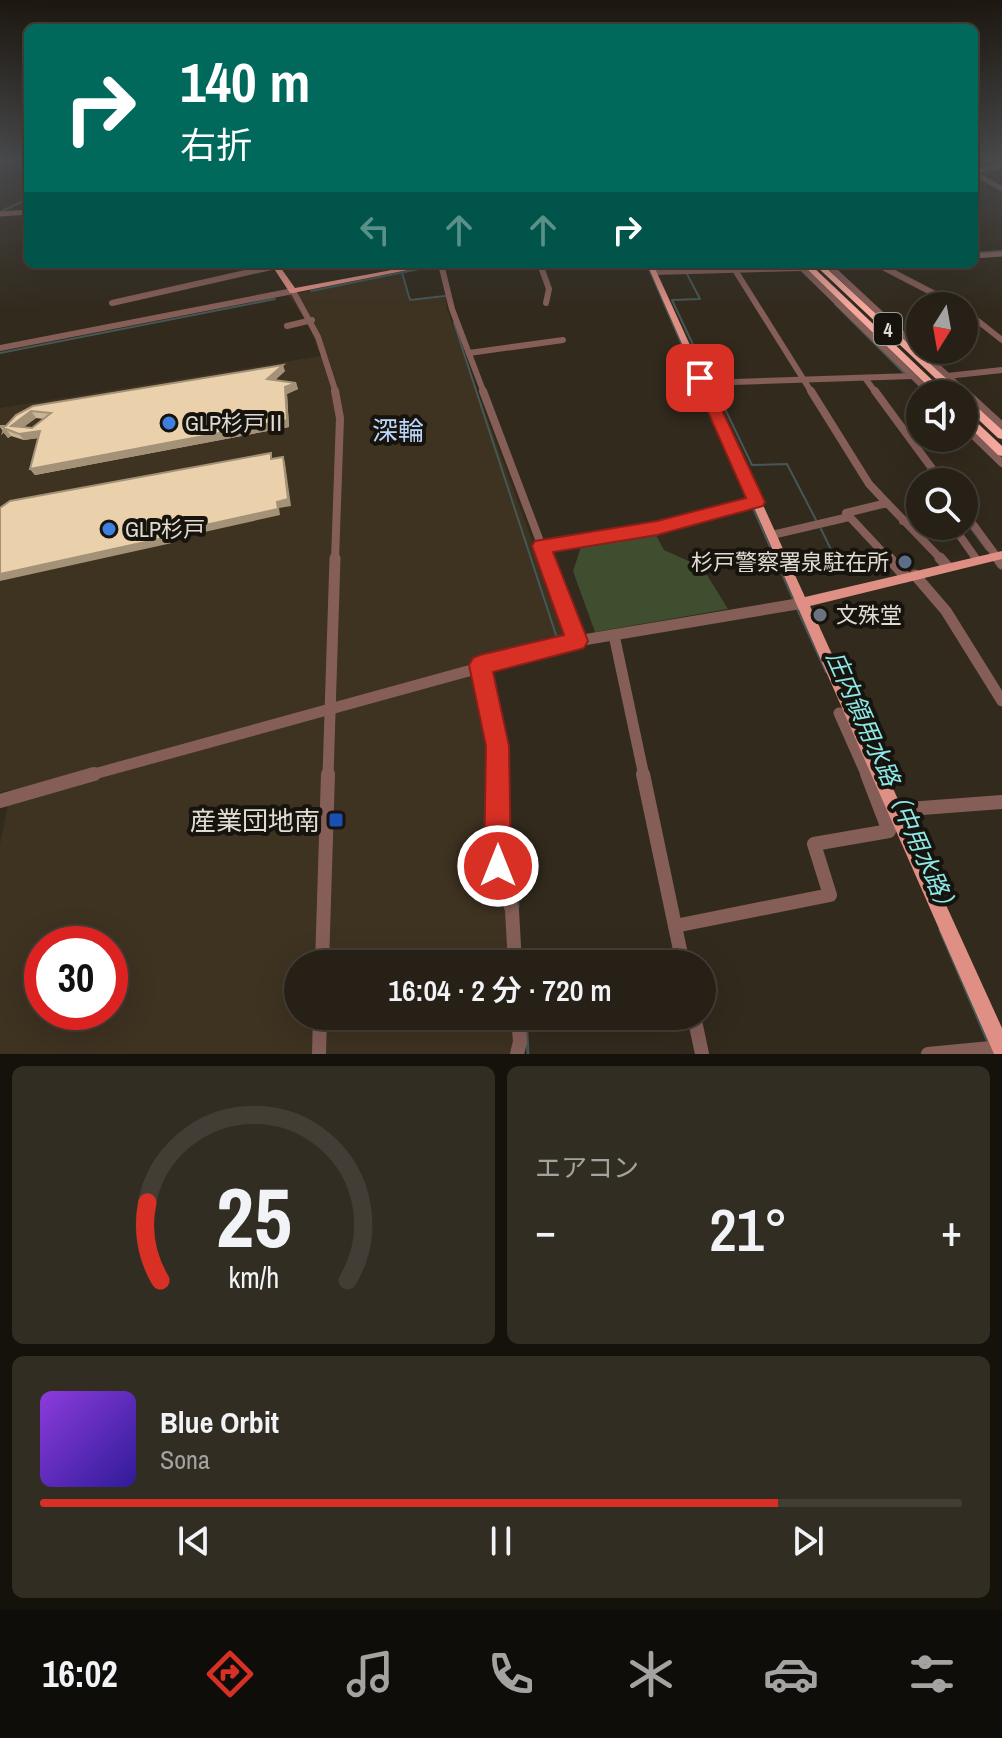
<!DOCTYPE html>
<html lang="ja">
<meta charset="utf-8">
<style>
body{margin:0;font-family:"Archivo Narrow","Noto Sans JP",sans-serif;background:#322d23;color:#f1f3f6;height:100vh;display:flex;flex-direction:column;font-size:30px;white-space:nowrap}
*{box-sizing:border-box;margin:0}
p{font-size:26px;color:#a4a3a1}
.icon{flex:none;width:44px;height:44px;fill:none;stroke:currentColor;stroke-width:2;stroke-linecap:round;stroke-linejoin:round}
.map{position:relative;height:1054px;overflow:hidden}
.sheet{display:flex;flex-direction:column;gap:12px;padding:12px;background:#15120c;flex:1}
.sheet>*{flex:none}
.banner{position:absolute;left:24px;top:24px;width:954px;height:244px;border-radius:12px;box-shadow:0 8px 32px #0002,0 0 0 2px #423e35;background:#00695c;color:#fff;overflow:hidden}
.needle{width:52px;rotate:191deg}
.fabs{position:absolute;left:906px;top:292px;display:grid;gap:16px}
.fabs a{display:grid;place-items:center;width:72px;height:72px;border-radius:50%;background:#262016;box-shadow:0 8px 32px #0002,0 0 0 2px #423e35;font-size:40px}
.speed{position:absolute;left:24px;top:926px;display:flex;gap:16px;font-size:40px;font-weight:700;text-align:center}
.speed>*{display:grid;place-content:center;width:104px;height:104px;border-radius:50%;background:#262016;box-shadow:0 8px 32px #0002,0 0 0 2px #423e35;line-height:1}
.speed .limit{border:12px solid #d22;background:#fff;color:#111}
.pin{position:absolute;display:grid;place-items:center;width:68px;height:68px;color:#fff;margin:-34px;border-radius:16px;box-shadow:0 4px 12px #0006}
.me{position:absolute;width:88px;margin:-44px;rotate:0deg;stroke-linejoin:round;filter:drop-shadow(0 0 6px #0008)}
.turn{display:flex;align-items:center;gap:28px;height:168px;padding:0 24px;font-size:36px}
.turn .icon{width:104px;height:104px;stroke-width:2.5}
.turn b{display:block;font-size:56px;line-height:68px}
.lanes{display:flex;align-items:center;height:76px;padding:0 24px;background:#0003;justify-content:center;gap:40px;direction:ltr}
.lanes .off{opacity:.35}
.big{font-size:60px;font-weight:600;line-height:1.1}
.sheet .widget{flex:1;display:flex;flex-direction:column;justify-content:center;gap:12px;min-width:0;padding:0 28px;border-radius:12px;background:#322d23}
.sheet .dial{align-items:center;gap:0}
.dial svg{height:208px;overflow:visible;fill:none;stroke:#423e35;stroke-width:7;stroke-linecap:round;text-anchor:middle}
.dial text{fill:#f1f3f6;stroke:none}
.song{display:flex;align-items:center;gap:24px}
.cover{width:96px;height:96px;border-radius:12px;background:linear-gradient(135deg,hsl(270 70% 55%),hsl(250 70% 35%))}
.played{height:8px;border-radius:4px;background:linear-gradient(90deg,#d93025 80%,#423e35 80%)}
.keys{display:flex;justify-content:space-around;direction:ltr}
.heat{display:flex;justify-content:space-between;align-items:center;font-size:44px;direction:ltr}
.sheet .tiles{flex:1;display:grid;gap:12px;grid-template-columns:1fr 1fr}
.widget:last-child{grid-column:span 2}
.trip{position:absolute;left:284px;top:950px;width:432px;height:80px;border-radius:40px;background:#262016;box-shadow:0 8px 32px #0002,0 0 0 2px #423e35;font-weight:600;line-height:80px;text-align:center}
.menu{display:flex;height:128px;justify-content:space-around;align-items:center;background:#0f0d09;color:#a4a3a1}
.menu .icon{width:56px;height:56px}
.menu .current{color:#d93025}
.menu b{font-size:36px;color:#f1f3f6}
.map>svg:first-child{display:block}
.built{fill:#3e3221;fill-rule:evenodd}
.green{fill:#3f4e2e}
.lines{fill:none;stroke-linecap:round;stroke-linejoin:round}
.stream-far1{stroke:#455756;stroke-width:2}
.stream{stroke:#455756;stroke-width:3}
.minor-far4{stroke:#855e58;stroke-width:5}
.minor-far3{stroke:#855e58;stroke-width:6}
.minor-far2{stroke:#855e58;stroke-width:8}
.minor-far1{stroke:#855e58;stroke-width:11}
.minor{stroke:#855e58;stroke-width:14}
.major{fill:#df8f84;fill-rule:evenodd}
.highway{fill:#f6a89e;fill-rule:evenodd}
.wall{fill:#c9b493;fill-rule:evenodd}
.shaded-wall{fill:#a49278}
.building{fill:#ead1ab;stroke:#a49278;stroke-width:2;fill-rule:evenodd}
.route{fill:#d93025;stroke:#8d1f18;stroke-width:2}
.shop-dot{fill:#3f7fe0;stroke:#17130d;stroke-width:3}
.service-dot{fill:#5c6f8a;stroke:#17130d;stroke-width:3}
.worship-dot{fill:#6b7280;stroke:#17130d;stroke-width:3}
.transit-dot{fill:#1a4fb4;stroke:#17130d;stroke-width:3}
.labels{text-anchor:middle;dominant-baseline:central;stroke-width:8;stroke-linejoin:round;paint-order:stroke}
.shield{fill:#17130d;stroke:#a49f98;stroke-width:2}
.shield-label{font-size:20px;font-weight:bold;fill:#e0dbd3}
.poi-label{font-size:22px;fill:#e0dbd3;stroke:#17130d;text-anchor:start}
.water-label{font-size:24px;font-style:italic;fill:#8de8e9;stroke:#17130d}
.quarter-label{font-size:26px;fill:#bcd5fc;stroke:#17130d}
.near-poi-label{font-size:26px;fill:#e0dbd3;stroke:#17130d;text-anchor:end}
</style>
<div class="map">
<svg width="1002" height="1054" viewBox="0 0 1002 1054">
<rect width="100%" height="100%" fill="#322a1d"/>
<path class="built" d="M401 274 409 301 446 297 447 309 568 638 488 654 503 743 504 861 516 877 520 964H298V1016H523L525 1054H0V844L11 790 0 792V408L321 356 308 323 288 295ZM42 944H110V1012H42Z"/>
<path class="green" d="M656 535 664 550 702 567 728 609 595 632 573 571 582 544Z"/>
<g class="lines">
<g class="stream-far1">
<path d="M2 211 28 199"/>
<path d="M974 253 1002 251"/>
<path d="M647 264 749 500"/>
<path d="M446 268 484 264"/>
<path d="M659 269 794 265"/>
<path d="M402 273 410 300 445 296"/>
<path d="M687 274 700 299 672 300 710 381"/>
<path d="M311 291 439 265"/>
<path d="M835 304 904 373"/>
<path d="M454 323 556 635"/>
<path d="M0 353 275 299"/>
<path d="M714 386 752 465 787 464 816 520"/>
<path d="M752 506 793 599"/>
<path d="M964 519 987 550"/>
<path d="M821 529 836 560"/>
<path d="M797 609 826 672"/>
<path d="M502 741 504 776"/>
</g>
<g class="stream">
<path d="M504 774 505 834"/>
<path d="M509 880 517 892 518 907"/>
<path d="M940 930 988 1042"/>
<path d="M526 1016 528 1054"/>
</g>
<g class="minor-far4">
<path d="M974 171 1002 166"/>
<path d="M974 173 1002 189"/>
<path d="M0 214 28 212"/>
<path d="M974 256 1002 254"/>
</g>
<g class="minor-far3">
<path d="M441 264 452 309 484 393"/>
<path d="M540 264 549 289 546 303"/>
<path d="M798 264 930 393"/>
<path d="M827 264 966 393"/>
<path d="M877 264 958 306"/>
<path d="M830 267 864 264"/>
<path d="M735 270 812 393"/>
<path d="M654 272 802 268"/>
<path d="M112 303 276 266"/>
<path d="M964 310 1002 340"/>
<path d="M287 326 312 320"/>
<path d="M0 348 293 291 318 337 336 393"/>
<path d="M469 353 563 340"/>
<path d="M947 376 1002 370"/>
<path d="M865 378 876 393"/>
<path d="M703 383 913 376"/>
</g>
<g class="minor-far2">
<path d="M335 391 340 418 335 560"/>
<path d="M483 391 547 560"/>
<path d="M811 391 869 484 887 503"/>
<path d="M875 391 942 482"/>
<path d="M928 391 931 394"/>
<path d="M964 391 1002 426"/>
<path d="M964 426 1002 463"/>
<path d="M964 512 999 560"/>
<path d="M903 521H920"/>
<path d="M953 526 977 560"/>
<path d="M772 535 849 517"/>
<path d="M542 546 657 528 756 502"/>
<path d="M890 560 846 513 887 503 942 560"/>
</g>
<g class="minor-far1">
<path d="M546 558 577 641"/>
<path d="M889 558 906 577"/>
<path d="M940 558 947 566"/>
<path d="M998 558 1002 564"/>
<path d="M915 575 946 611 1002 701"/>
<path d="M614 635 644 776"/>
<path d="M480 665 497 746V776"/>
<path d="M839 713 867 776"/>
<path d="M87 776 577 641 803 603"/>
<path d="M328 776 335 558"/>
</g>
<g class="minor">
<path d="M497 774 498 866 512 910 515 964"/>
<path d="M643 774 683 964"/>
<path d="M0 801 94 774"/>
<path d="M895 810 1002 802"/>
<path d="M675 926 830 895 814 844 889 831 867 774"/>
<path d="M322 964 328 774"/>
<path d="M694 1016 702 1054"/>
<path d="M319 1054 320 1016"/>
<path d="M517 1054 520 1042 518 1016"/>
<path d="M928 1054 1001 1047"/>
</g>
<g class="major">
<path d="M271 264H278L295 288 424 264H438L293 293H290Z"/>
<path d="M647 264H653L805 597 1002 551V559L810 606 1002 1028V1054H994Z"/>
</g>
<g class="highway">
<path d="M802 264H810L947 394H936Z"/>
<path d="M814 264H822L963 394H952Z"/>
<path d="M964 397 967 398 1002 430V439L998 438 964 406Z"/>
<path d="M964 413 968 414 1002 446V456L998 455 964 422Z"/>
</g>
</g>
<path class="wall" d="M285 371 275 380 296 383 298 389 287 394 289 427 35 475 30 469 38 438 24 440 11 436 8 438 0 427V425L6 426 33 406ZM36 418 44 419 32 428 23 427Z"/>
<g class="shaded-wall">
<path d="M283 365 285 371 269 386 267 379Z"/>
<path d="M296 383 298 389 287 394 289 427 35 475 30 469Z"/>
<path d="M31 411 36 418 16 433 11 426Z"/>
<path d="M6 429 11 436 8 438 3 432Z"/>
<path d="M40 431 45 437 24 440 19 434Z"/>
<path d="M283 457 285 463 291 506 279 508 280 515 173 539 172 543 0 581V574L277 502Z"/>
</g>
<g class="building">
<path d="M283 365 267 379 296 383 285 387 287 420 30 469 40 431 19 434 6 429 3 432 4 428 0 426H6L16 415 33 406ZM31 411 51 413 32 428 11 426Z"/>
<path d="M271 453V459L283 457 288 499 277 502 278 509 169 533 168 537 0 574V508L10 501Z"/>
</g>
<linearGradient id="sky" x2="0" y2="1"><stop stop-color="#1c1710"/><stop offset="0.52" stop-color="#494a4c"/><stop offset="1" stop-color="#494a4c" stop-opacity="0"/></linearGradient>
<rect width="1002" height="309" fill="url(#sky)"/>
<path class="route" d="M700 373 707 378 765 502 763 506 657 535 553 552 588 641 584 648 577 650 493 672 509 746 511 866 507 876 498 880 488 876 484 866 486 746 469 665 473 658 480 655 564 635 532 546 535 541 657 521 746 498 693 378Z"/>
<g class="shop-dot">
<circle cx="169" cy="423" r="8"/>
<circle cx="109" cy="529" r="8"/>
</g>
<circle class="service-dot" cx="905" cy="562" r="8"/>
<circle class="worship-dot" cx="820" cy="615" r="8"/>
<rect class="transit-dot" x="328" y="812" width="16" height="16" rx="4"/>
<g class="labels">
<rect class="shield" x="874" y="313" width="28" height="32" rx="6"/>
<g class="shield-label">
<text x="888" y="329">4</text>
</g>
<g class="poi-label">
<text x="185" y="423">GLP杉戸Ⅱ</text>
<text x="125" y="529">GLP杉戸</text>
<text x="889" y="562" text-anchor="end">杉戸警察署泉駐在所</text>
<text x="836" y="615">文殊堂</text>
</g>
<g class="water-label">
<text transform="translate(893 784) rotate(66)">庄内領用水路（中用水路）</text>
</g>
<g class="quarter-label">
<text x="398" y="430">深輪</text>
</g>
<g class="near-poi-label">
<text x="320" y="820">産業団地南</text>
</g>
</g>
</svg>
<div class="fabs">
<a><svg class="needle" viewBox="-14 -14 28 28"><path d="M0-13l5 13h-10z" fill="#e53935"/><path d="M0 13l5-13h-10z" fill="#a4a3a1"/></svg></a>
<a><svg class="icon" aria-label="sound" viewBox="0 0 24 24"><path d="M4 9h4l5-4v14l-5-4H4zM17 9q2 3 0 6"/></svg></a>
<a><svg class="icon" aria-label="search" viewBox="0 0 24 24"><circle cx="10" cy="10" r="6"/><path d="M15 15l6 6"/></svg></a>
</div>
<div class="speed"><div class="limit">30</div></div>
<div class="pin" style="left:700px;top:378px;background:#d93025"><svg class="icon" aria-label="arrive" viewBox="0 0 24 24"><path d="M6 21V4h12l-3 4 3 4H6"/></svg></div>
<svg class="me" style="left:498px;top:866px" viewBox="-20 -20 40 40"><circle r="17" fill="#d93025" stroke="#fff" stroke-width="3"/><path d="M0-11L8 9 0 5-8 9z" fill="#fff"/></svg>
<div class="trip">16:04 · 2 分 · 720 m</div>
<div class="banner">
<div class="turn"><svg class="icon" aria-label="right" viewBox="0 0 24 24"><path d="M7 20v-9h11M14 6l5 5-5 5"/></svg><div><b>140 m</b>右折</div></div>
<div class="lanes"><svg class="icon off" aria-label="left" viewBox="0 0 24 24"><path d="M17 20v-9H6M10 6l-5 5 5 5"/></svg><svg class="icon off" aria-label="ahead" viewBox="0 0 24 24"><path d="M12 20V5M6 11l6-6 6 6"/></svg><svg class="icon off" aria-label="ahead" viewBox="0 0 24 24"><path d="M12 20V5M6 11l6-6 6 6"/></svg><svg class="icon" aria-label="right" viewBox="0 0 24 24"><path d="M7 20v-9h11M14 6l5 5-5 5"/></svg></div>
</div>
</div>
<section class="sheet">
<div class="tiles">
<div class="widget dial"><svg viewBox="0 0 100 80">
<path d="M14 69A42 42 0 1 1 86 69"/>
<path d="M14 69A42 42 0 0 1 9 39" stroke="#d93025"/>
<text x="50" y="56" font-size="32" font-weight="700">25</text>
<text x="50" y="72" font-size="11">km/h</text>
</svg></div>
<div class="widget"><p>エアコン</p>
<div class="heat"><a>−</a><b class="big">21°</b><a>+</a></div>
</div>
<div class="widget">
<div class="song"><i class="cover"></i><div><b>Blue Orbit</b><p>Sona</p></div></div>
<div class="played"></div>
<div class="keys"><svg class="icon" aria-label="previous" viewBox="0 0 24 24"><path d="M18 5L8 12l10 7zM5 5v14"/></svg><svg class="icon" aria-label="pause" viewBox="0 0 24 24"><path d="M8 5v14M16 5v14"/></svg><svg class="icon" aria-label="next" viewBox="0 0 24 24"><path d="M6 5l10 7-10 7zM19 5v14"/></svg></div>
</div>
</div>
</section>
<nav class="menu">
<b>16:02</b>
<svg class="icon current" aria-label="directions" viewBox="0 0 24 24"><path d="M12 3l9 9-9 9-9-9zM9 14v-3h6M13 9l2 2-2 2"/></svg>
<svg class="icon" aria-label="music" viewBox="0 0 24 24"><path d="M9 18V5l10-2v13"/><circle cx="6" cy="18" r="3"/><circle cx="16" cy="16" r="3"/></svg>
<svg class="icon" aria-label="phone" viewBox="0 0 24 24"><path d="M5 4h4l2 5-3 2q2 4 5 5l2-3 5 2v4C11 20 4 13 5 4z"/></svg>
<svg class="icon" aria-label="climate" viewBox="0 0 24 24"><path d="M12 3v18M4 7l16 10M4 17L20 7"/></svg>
<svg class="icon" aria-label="car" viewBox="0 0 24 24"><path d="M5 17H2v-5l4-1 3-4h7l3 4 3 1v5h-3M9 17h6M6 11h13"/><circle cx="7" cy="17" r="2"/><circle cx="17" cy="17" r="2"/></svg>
<svg class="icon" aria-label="filters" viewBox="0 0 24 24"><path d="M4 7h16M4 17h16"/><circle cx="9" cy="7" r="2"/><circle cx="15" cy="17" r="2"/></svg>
</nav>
